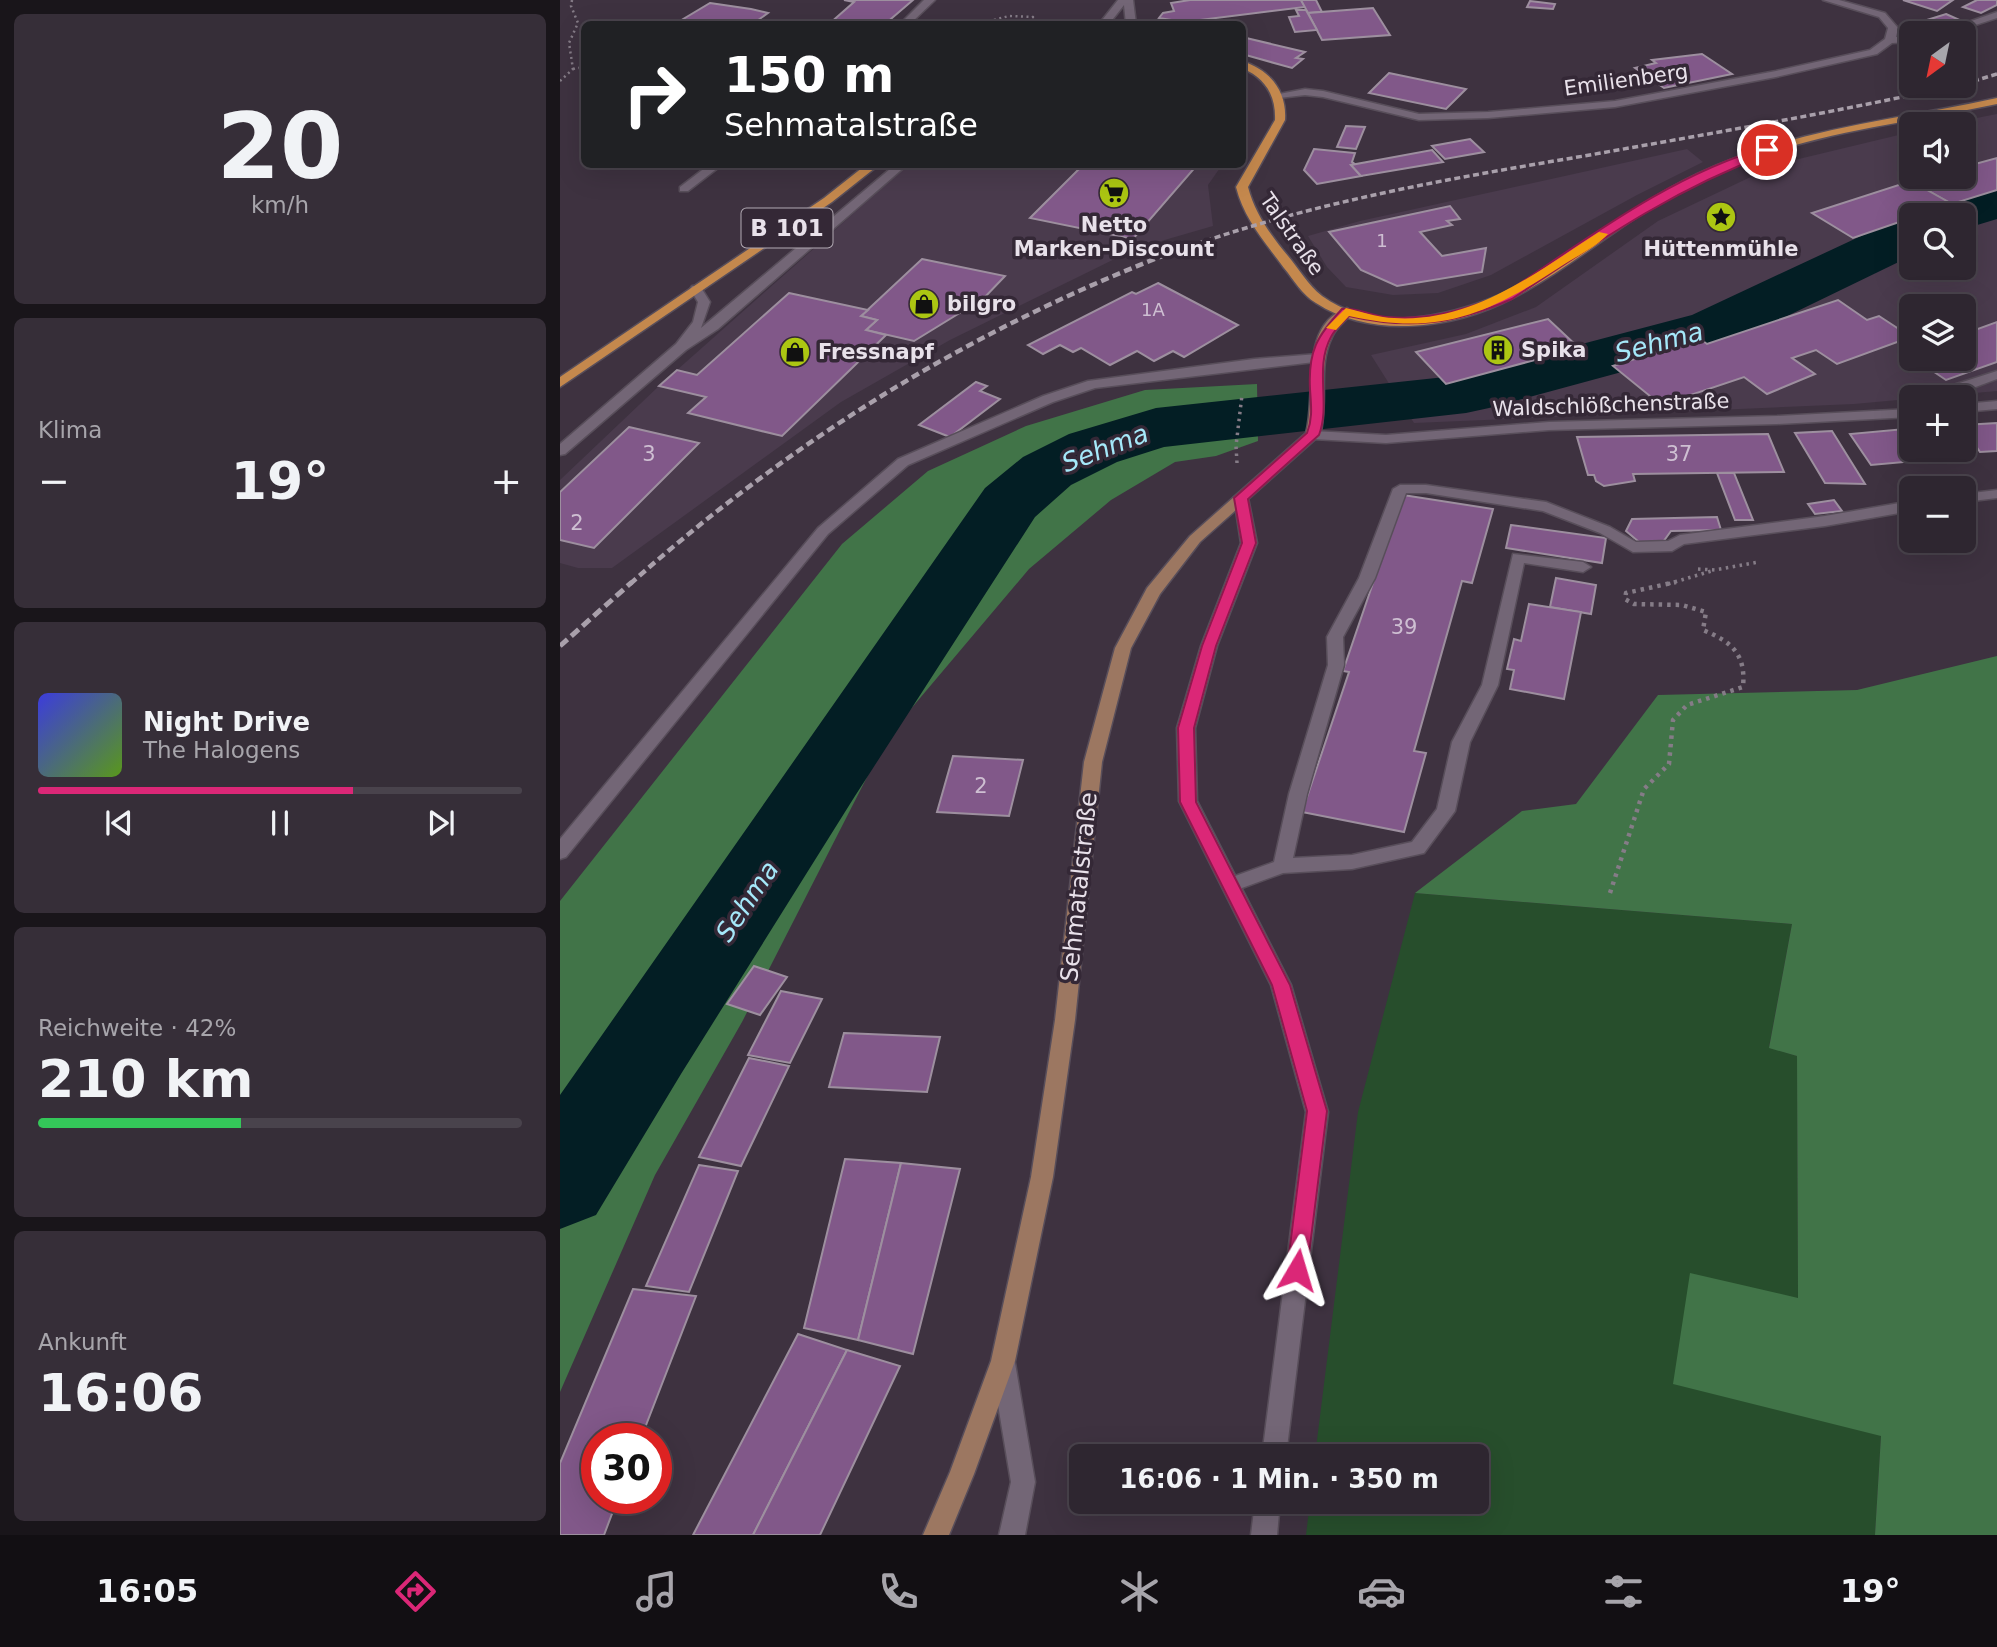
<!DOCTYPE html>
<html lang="de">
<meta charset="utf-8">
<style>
body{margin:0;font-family:"DejaVu Sans",sans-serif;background:#362e38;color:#f1f3f6;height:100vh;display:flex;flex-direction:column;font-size:26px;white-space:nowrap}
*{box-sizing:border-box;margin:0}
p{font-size:23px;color:#a7a5ab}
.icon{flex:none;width:38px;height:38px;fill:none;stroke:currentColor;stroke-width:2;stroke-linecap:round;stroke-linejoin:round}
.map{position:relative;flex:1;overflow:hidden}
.side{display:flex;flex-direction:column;gap:14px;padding:14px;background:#19151a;width:560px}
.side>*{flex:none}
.guide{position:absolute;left:21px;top:21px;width:665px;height:147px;border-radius:10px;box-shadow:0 7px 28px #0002,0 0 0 2px #49434c;background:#202124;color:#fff;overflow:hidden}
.needle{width:46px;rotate:213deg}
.tools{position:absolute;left:1339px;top:21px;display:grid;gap:14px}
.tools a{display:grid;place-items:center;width:77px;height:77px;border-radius:10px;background:#2e2630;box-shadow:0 7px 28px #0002,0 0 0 2px #49434c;font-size:35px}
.speed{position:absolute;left:21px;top:1423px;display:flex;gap:14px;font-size:35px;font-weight:700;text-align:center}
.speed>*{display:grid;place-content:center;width:91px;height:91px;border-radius:50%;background:#2e2630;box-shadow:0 7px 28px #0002,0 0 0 2px #49434c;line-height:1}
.speed .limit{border:10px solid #d22;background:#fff;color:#111}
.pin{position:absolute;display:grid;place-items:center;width:60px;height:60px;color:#fff;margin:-30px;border:4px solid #fff;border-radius:50%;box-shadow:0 2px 7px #0007}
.me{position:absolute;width:77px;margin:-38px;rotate:7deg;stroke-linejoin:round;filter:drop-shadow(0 0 5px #0008)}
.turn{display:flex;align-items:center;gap:24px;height:147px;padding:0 28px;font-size:32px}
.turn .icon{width:91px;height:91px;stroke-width:2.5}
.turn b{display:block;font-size:49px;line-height:60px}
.big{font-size:52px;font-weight:800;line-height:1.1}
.side .widget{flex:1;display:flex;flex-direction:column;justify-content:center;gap:10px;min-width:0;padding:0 24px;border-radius:10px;background:#362e38}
.side .dial{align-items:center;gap:0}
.dial b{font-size:91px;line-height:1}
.song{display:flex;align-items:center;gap:21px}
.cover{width:84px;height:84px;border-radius:10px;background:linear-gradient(135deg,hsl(240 70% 55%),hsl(90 70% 35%))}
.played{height:7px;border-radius:4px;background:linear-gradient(90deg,#db2777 65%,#49434c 65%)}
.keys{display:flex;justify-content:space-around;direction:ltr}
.heat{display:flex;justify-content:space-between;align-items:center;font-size:38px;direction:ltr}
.charge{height:10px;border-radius:5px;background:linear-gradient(90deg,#34c759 42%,#49434c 0)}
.trip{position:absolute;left:509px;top:1444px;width:420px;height:70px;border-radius:10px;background:#2e2630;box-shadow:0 7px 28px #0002,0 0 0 2px #49434c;font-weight:800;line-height:70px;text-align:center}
.menu{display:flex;height:112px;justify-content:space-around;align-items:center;background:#120f13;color:#a7a5ab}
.menu .icon{width:49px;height:49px}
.menu .on{color:#db2777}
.menu b{font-size:32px;color:#f1f3f6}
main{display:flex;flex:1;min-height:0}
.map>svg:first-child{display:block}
.built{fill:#4a3b4d;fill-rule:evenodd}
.green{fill:#274e2c}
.forest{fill:#417448}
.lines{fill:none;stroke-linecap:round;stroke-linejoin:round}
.river{fill:#031e24;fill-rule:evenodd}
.building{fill:#815889;stroke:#9d8f9f;stroke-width:2}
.lane-casing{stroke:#584e5a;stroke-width:3}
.street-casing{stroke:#584e5a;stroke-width:3}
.secondary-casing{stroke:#584e5a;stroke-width:3}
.primary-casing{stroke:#584e5a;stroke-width:3}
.path-far2{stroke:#857c87;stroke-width:2.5;stroke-dasharray:2 3.5;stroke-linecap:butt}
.path-far1{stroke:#857c87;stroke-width:3.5;stroke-dasharray:2.5 4.5;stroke-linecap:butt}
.path{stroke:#857c87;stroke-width:4.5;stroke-dasharray:3.5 5;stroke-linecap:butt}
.lane{fill:#736676;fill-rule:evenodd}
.street{fill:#736676;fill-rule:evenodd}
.secondary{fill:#9c7761;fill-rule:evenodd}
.primary{fill:#c4884d;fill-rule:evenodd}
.rail-far2{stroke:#a9a0ab;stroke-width:3.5;stroke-dasharray:6 3.5;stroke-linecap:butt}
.rail-far1{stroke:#a9a0ab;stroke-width:4.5;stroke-dasharray:8 4.5;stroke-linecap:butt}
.rail{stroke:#a9a0ab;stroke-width:5;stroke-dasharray:10 5;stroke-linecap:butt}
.route{fill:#db2777;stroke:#8e194d;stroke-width:2}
.slow{fill:#f59e0b}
.labels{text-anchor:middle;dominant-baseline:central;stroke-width:7;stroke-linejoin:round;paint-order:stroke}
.far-number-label{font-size:18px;fill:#cebfd2}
.far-street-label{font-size:21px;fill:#e8e1ea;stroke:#342836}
.far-poi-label{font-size:21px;font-weight:bold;fill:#e8e1ea;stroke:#342836;text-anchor:start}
.number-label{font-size:21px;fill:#cebfd2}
.shield{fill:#342836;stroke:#b2aab4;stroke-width:2}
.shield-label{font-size:23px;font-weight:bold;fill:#e8e1ea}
.street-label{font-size:24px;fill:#e8e1ea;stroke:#342836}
.water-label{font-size:26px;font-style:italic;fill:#a5e8f9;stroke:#342836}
</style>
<main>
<section class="side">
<div class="widget dial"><b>20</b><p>km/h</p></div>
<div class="widget"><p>Klima</p>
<div class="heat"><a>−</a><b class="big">19°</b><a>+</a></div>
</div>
<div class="widget">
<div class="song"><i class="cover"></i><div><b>Night Drive</b><p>The Halogens</p></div></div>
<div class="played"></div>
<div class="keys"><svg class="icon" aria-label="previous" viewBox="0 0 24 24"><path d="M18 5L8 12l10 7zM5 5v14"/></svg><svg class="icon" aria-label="pause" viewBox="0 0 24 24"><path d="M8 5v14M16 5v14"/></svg><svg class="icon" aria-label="next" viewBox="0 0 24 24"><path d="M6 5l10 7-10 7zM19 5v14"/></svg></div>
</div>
<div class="widget"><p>Reichweite · 42%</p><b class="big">210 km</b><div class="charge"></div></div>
<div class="widget"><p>Ankunft</p><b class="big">16:06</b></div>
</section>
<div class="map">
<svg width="1437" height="1535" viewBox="0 0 1437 1535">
<rect width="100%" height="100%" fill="#3e3240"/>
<g class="built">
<path d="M1437 114V391L1294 404 854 423 811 355 906 334 976 307 1098 221 1218 164 1351 132V177H1404V124H1386ZM1351 215H1404V268H1351ZM1351 306H1404V359H1351Z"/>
<path d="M1127 149 1143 162 1077 195 931 275 878 293 833 295 786 287 767 267 748 236 800 221Z"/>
<path d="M348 165H662L648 185 653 226 577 248 390 340 281 402 52 568H18L0 563V480L99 386Z"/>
</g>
<path class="green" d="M855 893 1232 924 1209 1047 1237 1056 1238 1298 1321 1436 1315 1535H746L750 1502H917V1456H755L798 1112Z"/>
<g class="forest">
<path d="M697 384 698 441 656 456 615 462 551 500 469 569 328 736 182 1022 95 1175 0 1392V901L282 544 368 471 466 426 585 390Z"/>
<path d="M1437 656V1535H1315L1321 1436 1113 1384 1130 1273 1238 1298 1237 1056 1209 1048 1232 924 855 893 962 811 1016 804 1098 695 1297 690Z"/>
</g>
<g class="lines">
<g class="river">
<path d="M1437 185V219L1404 229V215H1363L1371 203Z"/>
<path d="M1351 217V256L1176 341 929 408 906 413 604 447 557 462 511 485 475 517 295 796 121 1074 36 1215 0 1229V1095L425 488 463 457 509 434 596 408 904 375 1132 315 1331 222Z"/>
</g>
</g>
<g class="building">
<path d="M284 0H353L325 24H269L294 2Z"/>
<path d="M630 0H741L745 7 624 22 599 18 603 13 614 11 611 3Z"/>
<path d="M741 0H756L762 12 748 13Z"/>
<path d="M1343 0H1393L1377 11Z"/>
<path d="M1417 0H1437V5L1421 13 1403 7Z"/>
<path d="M970 1 995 4 993 9 967 7Z"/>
<path d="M150 3 191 9 208 13 194 23 115 24Z"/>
<path d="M813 8 830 35 762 40 748 13Z"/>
<path d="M736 10H746L757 30 735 32 729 17 739 16Z"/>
<path d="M1386 14 1402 21 1383 27 1367 20Z"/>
<path d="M682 37 745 52 736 58 743 59 732 68 682 54Z"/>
<path d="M1142 54 1172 74 1104 88 1075 68 1096 63 1092 60Z"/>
<path d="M829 73 906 89 886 109 809 93Z"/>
<path d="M786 126 805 127 796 149 777 147Z"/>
<path d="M910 139 924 152 885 159 872 146Z"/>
<path d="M754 149 795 153 792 162 795 164 791 165 801 176 757 184 744 170Z"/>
<path d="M872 150 883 162 801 176 791 165Z"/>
<path d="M1437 158V190L1392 204 1351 181 1368 177H1404V167Z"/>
<path d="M504 164H638L573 239 470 218 520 168Z"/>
<path d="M1351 181 1392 204 1359 215H1351V218L1293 238 1252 213Z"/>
<path d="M890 206 900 219 887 221 892 225 860 232 882 256 926 248 922 272 837 286 801 270 769 232Z"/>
<path d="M362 259 445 276 424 298 354 341 306 330 317 320 301 316Z"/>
<path d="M598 283 678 325 624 357 613 351 594 361 577 351 550 365 521 348 513 352 500 345 483 354 468 345 572 292 576 294Z"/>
<path d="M229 293 308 310 301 316 317 320 306 330 326 335 222 436 128 413 146 397 99 386 117 370 137 375Z"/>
<path d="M1278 300 1307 320 1319 316 1351 337 1277 364 1256 350 1232 358 1255 374 1207 394 1184 377 1101 405 1053 366 1139 338 1147 344Z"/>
<path d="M988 319 1019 348 886 384 856 352Z"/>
<path d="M1437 322V362L1386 380 1355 359H1404V334Z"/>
<path d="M416 382 427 386 420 391 440 399 390 437 359 425Z"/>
<path d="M1437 423V451L1420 452 1404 428V425Z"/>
<path d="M69 427 139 443 34 548 0 540V492Z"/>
<path d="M1345 429 1351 437V450H1360L1367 460 1311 465 1290 434Z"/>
<path d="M1272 431 1305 484 1265 483 1235 433Z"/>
<path d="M1208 434 1224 472 1073 474 1075 481 1044 486 1036 481 1034 475H1028L1017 437Z"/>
<path d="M1157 473H1174L1193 520H1175Z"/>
<path d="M843 495 933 509 912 583 902 581 854 751 866 753 844 832 742 812 789 672 783 671Z"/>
<path d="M1274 500 1282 511 1255 514 1248 504Z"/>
<path d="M1157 517 1161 530 1111 531 1103 542H1079L1066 531 1072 519Z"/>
<path d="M951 525 1046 538 1042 563 946 548Z"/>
<path d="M996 578 1036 585 1031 614 990 607Z"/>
<path d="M969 604 1021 612 1004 699 950 689 954 670 947 669 954 639 961 641Z"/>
<path d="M393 756 463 760 449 816 377 812Z"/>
<path d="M194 966 227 977 200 1015 167 1004Z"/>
<path d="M221 991 262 999 230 1063 188 1055Z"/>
<path d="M284 1033 380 1037 367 1092 269 1087Z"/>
<path d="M189 1058 229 1066 181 1166 139 1157Z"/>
<path d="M285 1159 341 1163 298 1340 244 1328Z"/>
<path d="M341 1163 400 1169 353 1354 298 1340Z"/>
<path d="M139 1165 178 1171 129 1292 86 1286Z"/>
<path d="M73 1289 136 1296 81 1438H37V1498H58L44 1535H0V1463Z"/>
<path d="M238 1334 287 1350 193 1535H133Z"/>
<path d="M287 1350 340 1366 260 1535H193Z"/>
</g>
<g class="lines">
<g class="lane-casing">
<g id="lane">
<path d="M758 354 763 355V361L535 388 493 402 348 465 268 534 6 857 0 859V839L258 528 338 459 483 396 528 381 694 359Z"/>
<path d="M1437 371V379L1389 397H1373L1387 387Z"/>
<path d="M840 485H866L986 502 1050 527 1076 542 1108 541 1120 535 1265 516 1351 501V511L1265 526 1124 544 1112 551 1073 552 1040 533 983 511 866 493H846L815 578 783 637 784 665 747 794 733 858 792 855 852 842 877 809 892 742 922 685 953 554 1023 562 1031 567 1023 572 964 563 938 685 910 742 895 811 864 853 792 869 723 873 671 892 664 890 662 885 664 880 714 862 729 794 768 665 767 637 799 578 833 489Z"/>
<path d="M1437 490V498L1404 502V494Z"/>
</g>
</g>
<g class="street-casing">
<g id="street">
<path d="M364 0H375L350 24H340Z"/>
<path d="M558 0H573L576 24H566L564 5 549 24H539Z"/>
<path d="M1263 0H1279L1325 13 1338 28 1336 37 1351 36V42L1332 43 1317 54 1216 77 1055 107 928 118 859 120 763 97 745 95 719 98 714 95 745 89 763 91 859 114 928 112 1055 101 1216 71 1310 50 1325 39 1328 28 1319 17Z"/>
<path d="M1437 12V18L1391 33H1377Z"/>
<path d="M150 164H163L128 191H120V187Z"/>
<path d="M336 164H348L158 329 126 350 5 454 0 455V444L116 344 133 322 138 302 130 289 132 286H140L150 302 141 328Z"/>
<path d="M1437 401V409L1404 412V404Z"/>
<path d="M1351 409V417L1217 424 989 430 826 443 753 439 746 435 753 431 826 435 989 422 1217 416Z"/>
<path d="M681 493 688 498 697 543 657 646 635 728 637 801 731 985 768 1112 726 1456H702L746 1112 711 985 619 801 617 728 641 646 681 543 674 498Z"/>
<path d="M443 1351 451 1355 455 1363 475 1482 465 1535H439L451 1482 431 1363 435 1355Z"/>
<path d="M695 1502H720L717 1535H691Z"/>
</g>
</g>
<g class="secondary-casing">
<path id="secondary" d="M787 308 793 312C787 320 776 327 772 337 757 367 769 403 760 435L640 542 600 594 571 648 542 762 515 1020 493 1177 455 1361 414 1474 389 1535H363L390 1472 431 1361 471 1177 495 1020 524 762 555 648 587 588 630 536 746 433C757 396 738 325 787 308Z"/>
</g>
<g class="primary-casing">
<g id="primary">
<path d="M682 61C710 70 727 91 725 120L688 187C695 214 710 234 728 256 739 269 748 285 762 296 813 334 889 317 942 294 1009 258 1068 207 1137 174 1232 129 1336 120 1437 98V104C1349 123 1258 131 1175 166 1141 180 1108 197 1077 217 1036 244 997 275 953 298 896 328 813 340 756 303 742 295 734 280 724 268 705 242 684 219 676 187L715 120C716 95 705 78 682 68Z"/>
<path d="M307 164H320L272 202 0 387V377L264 198Z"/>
</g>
</g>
<g class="path-far2">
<path d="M12 0 11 6 18 23 9 43 13 69"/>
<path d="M418 24 449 16 473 17 466 24"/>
<path d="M13 69 24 67"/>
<path d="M0 81 13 69"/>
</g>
<g class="path-far1">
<path d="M677 463 676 446 682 395"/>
<path d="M1138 569 1155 570 1199 562"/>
<path d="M1108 584 1155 570"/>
</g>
<path class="path" d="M1050 893 1084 789 1109 764 1113 720 1127 705 1183 687C1186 654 1172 642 1143 630L1146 612 1122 605 1074 604 1065 599 1066 593 1116 582"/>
<use href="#lane" class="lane"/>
<use href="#street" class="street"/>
<use href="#secondary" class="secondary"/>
<use href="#primary" class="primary"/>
<g class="rail-far2">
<path d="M1404 84 1437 74"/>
<path d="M601 257C736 205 881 180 1024 156 1148 134 1271 113 1394 86"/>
</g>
<path class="rail-far1" d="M70 584C230 442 406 332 605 255"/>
<path class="rail" d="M0 646 72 582"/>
</g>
<path class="route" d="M1207 147 1211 148V153C1112 190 1039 241 952 299 895 324 850 330 789 316 783 322 775 329 771 337 754 368 771 404 759 435L688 499 696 543 656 646 634 728 636 802 730 985 767 1111 747 1270 744 1277 737 1280 730 1277 727 1270 747 1111 712 985 620 802 618 728 642 646 682 543 674 498 747 433C753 418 751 405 750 389 748 351 757 336 782 309 796 307 811 316 826 317 866 321 907 310 944 294 1027 239 1110 175 1207 147Z"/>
<path class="slow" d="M1039 232 1048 234C1035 248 1015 257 1000 267 927 315 877 336 789 316L776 330 766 328 786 308C799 311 811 315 823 317 906 328 974 274 1039 232Z"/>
<defs>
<g id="supermarket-disc" transform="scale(1.575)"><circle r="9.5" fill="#acc612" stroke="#342836"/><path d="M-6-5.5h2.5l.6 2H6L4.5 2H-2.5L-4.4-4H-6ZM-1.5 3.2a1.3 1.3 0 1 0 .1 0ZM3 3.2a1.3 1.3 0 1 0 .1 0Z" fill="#111"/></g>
<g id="sight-disc" transform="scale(1.575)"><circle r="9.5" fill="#acc612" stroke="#342836"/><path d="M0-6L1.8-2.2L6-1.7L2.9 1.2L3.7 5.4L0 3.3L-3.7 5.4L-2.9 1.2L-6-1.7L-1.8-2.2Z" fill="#111"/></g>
<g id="shop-disc" transform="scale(1.575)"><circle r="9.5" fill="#acc612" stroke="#342836"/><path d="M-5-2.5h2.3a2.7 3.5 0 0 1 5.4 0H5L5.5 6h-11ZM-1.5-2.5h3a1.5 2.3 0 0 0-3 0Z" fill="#111"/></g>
<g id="building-disc" transform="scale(1.575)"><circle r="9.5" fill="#acc612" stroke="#342836"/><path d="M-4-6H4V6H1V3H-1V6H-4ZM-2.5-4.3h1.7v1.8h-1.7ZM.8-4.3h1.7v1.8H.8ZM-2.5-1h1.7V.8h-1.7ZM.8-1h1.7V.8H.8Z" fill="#111"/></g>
</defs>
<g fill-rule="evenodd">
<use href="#supermarket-disc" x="554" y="193"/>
<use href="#sight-disc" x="1161" y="217"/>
<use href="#shop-disc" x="364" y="304"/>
<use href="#building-disc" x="938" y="350"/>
<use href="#shop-disc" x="235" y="352"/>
</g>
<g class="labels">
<g class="far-number-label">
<text x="822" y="240">1</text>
<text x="593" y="309">1A</text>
</g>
<g class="far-street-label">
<text transform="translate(1066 80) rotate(-8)">Emilienberg</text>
<text transform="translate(732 234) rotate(55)">Talstraße</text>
<text transform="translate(1051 405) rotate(-2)">Waldschlößchenstraße</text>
</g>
<g class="far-poi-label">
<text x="554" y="225" text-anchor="middle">Netto<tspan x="554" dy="24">Marken-Discount</tspan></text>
<text x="1161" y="249" text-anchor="middle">Hüttenmühle</text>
<text x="387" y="304">bilgro</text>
<text x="961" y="350">Spika</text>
<text x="258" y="352">Fressnapf</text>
</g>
<g class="number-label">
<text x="89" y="454">3</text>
<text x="1119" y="454">37</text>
<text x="17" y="523">2</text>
<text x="844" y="627">39</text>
<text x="421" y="786">2</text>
</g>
<rect class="shield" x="181.5" y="208.5" width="91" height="39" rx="5"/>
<g class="shield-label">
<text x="227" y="228">B 101</text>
</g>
<g class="street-label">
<text transform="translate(519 887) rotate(-84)">Sehmatalstraße</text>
</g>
<g class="water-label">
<text transform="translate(1099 342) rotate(-15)">Sehma</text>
<text transform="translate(545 448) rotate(-21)">Sehma</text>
<text transform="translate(187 901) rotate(-56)">Sehma</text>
</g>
</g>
</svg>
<div class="tools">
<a><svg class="needle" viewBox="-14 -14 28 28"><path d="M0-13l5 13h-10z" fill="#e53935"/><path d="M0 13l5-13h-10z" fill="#a7a5ab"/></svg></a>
<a><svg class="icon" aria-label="sound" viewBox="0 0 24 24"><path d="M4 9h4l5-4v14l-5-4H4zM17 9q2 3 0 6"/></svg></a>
<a><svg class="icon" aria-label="search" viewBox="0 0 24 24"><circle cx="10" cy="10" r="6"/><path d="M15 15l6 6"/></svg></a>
<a><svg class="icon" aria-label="layers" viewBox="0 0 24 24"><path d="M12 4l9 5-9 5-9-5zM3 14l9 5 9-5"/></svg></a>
<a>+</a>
<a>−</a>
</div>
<div class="speed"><div class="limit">30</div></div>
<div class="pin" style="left:1207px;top:150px;background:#d93025"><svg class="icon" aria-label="arrive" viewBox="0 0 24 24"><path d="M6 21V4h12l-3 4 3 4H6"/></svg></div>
<svg class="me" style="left:737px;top:1270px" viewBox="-20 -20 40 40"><path d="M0-17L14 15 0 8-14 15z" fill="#db2777" stroke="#fff" stroke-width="4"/></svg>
<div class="trip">16:06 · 1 Min. · 350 m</div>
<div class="guide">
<div class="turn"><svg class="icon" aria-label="right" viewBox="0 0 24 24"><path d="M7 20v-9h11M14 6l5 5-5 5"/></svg><div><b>150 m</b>Sehmatalstraße</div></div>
</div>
</div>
</main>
<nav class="menu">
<b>16:05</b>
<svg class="icon on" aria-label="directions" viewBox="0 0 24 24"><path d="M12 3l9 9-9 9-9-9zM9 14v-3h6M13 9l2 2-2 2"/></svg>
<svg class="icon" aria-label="music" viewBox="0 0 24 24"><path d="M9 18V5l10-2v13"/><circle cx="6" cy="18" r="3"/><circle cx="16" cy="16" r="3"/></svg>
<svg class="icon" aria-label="phone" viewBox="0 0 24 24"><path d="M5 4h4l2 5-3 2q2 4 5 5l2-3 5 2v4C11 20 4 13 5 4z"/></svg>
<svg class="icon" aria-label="climate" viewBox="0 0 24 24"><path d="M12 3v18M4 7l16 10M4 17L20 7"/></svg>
<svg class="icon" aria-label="car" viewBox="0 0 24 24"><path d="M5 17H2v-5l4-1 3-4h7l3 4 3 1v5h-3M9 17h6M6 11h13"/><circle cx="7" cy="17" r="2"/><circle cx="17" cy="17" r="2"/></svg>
<svg class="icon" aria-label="filters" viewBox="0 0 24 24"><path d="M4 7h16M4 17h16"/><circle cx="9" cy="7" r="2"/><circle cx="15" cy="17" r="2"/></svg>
<b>19°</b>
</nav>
